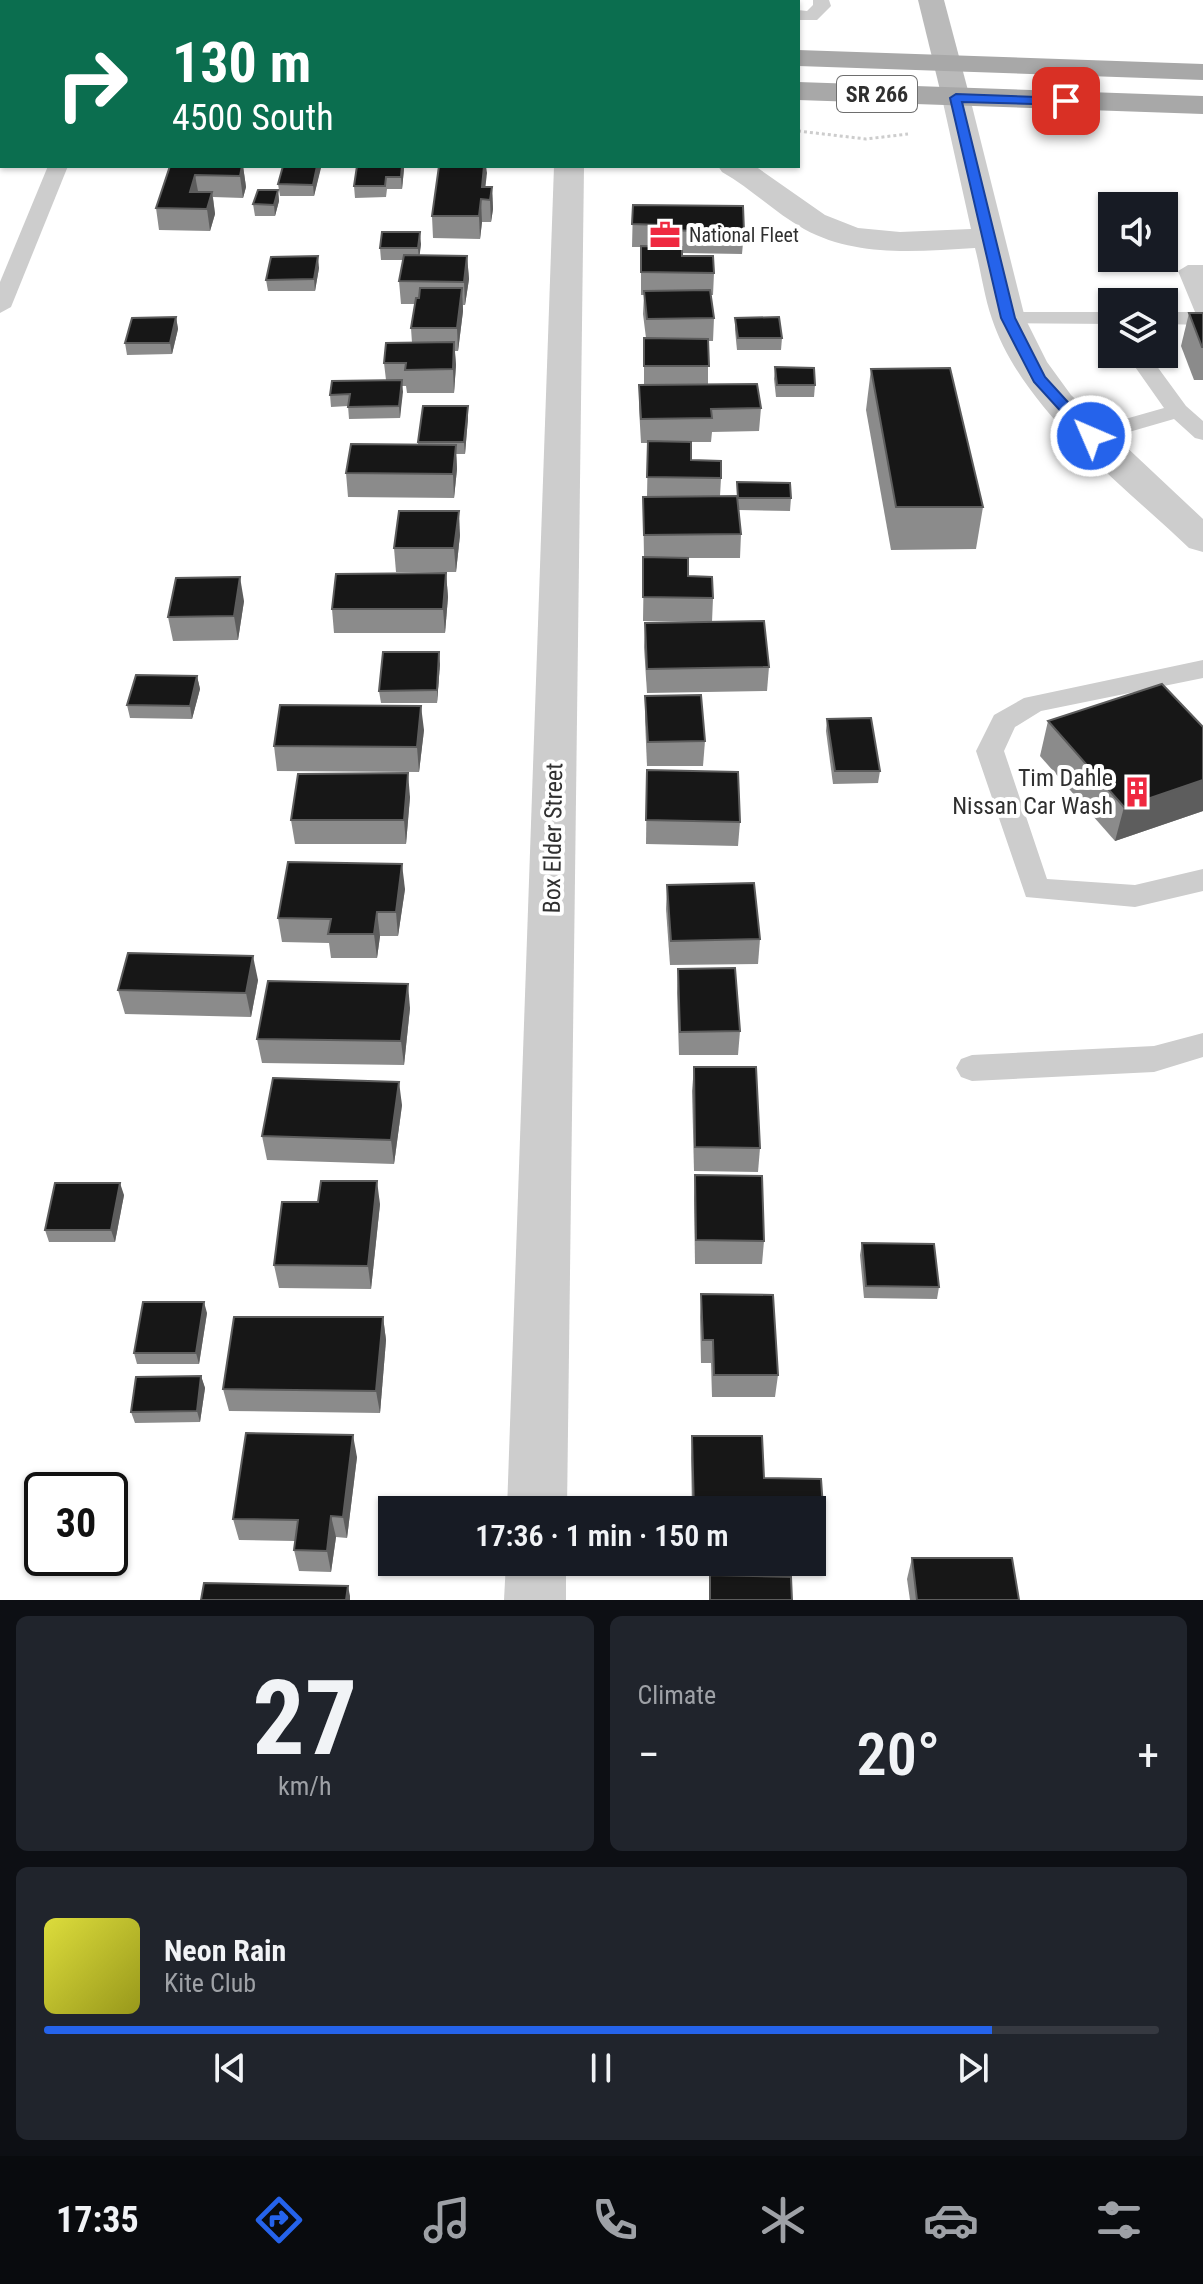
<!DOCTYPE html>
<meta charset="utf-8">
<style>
body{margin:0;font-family:"Roboto Condensed",sans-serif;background:#20242c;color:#f1f3f6;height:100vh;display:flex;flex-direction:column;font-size:30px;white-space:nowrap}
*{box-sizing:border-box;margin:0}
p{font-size:26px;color:#9ea1a6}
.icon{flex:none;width:44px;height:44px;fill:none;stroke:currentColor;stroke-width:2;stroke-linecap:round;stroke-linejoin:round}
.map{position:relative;height:1600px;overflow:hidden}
.side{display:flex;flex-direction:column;gap:16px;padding:16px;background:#0d0f14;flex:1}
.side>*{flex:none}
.top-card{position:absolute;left:0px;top:0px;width:800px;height:168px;box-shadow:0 2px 6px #0004;background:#0b6e4f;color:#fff;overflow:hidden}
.fabs{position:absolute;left:1098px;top:192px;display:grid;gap:16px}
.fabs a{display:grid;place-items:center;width:80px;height:80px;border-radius:0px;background:#171b24;box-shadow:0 2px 6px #0004;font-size:40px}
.speed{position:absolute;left:24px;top:1472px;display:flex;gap:16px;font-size:40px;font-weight:700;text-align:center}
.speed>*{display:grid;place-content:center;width:104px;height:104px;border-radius:50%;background:#171b24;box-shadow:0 2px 6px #0004;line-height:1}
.speed .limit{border:4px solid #111;border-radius:12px;background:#fff;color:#111}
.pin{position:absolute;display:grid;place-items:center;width:68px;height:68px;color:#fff;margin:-34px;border-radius:16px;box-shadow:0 4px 12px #0006}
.me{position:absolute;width:88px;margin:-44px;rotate:315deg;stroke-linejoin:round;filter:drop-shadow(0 0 6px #0008)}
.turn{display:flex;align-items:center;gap:28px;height:168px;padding:0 40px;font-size:36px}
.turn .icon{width:104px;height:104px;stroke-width:2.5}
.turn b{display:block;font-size:56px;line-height:68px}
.big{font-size:60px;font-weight:600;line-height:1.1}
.side .widget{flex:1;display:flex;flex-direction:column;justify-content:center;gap:12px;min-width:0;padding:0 28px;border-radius:12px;background:#20242c}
.side .dial{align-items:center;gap:0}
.dial b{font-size:104px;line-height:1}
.song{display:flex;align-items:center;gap:24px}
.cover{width:96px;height:96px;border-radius:12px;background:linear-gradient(135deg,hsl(60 70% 55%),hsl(60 70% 35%))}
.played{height:8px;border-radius:4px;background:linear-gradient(90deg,#2563eb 85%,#363941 85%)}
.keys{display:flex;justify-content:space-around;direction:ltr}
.heat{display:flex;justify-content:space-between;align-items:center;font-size:44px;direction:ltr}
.side .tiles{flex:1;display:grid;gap:16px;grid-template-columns:1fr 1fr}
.widget:last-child{grid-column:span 2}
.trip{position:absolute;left:378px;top:1496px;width:448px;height:80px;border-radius:0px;background:#171b24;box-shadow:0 2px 6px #0004;font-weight:600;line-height:80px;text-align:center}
.tab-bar{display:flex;height:128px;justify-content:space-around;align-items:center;background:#090b0e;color:#9ea1a6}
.tab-bar .icon{width:56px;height:56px}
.tab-bar .current{color:#2563eb}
.tab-bar b{font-size:36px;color:#f1f3f6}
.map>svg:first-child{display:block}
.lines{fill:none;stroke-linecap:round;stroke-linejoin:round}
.path{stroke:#cdcdcd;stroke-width:3;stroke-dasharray:3 3;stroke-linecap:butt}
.lane{fill:#cdcdcd;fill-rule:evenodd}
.street{fill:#cdcdcd;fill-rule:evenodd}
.secondary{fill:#bababa;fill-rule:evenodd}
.primary{fill:#a8a8a8;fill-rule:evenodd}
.wall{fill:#8b8b8b}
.shaded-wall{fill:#5d5d5d}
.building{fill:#171717;stroke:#5d5d5d;stroke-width:2}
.route{fill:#2563eb;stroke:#184099;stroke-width:2}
.labels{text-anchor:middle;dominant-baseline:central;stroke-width:8;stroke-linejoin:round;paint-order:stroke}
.far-poi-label{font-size:20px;fill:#303030;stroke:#fff;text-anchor:start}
.shield{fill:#fff;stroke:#6e6e6e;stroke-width:2}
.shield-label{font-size:22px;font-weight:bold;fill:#303030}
.poi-label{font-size:24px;fill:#303030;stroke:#fff;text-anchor:end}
.street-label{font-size:24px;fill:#303030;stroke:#fff}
</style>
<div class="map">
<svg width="1203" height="1600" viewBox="0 0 1203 1600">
<rect width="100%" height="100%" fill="#fff"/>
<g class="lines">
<path class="path" d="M798 131 866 139 908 134"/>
<g class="lane">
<path d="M571 0H591L592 2H572Z"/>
<path d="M813 0H829L831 6 817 20H798V10L807 11 813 5Z"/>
<path d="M48 166H68L11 307 0 313V282Z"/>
<path d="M1188 265H1203V325L1164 324V312H1195L1178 271Z"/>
<path d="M1008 312H1112V324L1000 323 997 318 1000 313Z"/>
<path d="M1126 354H1148L1186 406 1203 421V440L1195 438 1174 419 1091 443 1083 441 1080 436 1083 431 1164 408Z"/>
<path d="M1203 660V678L1041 711 1015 727 1004 751 1047 879 1135 885 1203 869V891L1135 907 1026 897 976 751 994 715 1024 698Z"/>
<path d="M1203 1033V1057L1154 1072 972 1081 961 1077 956 1068 961 1059 972 1055 1154 1046Z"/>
</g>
<g class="street">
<path d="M956 89 966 92 970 98 1025 318 1047 362 1071 395 1203 519V552L1189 548C1122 484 1022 409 992 319 984 296 981 271 975 248 918 251 857 258 804 229 775 213 752 189 722 172L718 166H755L825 215 858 228 900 232 971 229 942 98 946 92Z"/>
<rect x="0" y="117" width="2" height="18"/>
<path d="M554 166H584L567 1510H507Z"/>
<path d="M506 1562H566V1600H504Z"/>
</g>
<path class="secondary" d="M918 0H944L970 98 966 104 956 107 946 104 942 98Z"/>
<g class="primary">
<rect x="0" y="44" width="2" height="16"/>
<path d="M798 50 1203 64V80L798 66Z"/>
<path d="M798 82 1203 96V114L798 100Z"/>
</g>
</g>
<g class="wall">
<path d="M170 166H243L246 187 243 198 213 197 215 214 210 231 159 230 156 208Z"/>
<path d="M283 166H321L314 196H280L278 184Z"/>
<path d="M439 166H486L485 187H492L493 209 491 222H482L480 239 433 238 432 216Z"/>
<path d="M404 169 402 189H387L386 197 355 198 354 186Z"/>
<path d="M278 190 279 201 275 216H255L253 204Z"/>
<path d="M633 205 744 232 742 254 682 253V256L714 273 713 295H711L714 318 713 341H708V384L761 408 759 431 712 432 711 442H689L691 460 721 478 720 496H737V482L791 498 790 511 739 510 741 534 740 558H688V576L713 598 712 622 643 621 644 557 643 497H647L648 443H641L639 408V385H644V338H646L643 314 644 295H641V247H632Z"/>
<path d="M421 244 419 256H467L469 279 465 305H463V311L458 351H455L456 365 454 393H407L406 386H402L400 418 349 419 348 406 331 407 330 395 386 380 384 363 412 343 411 328 415 304H401L399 281 403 260H381L380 248Z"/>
<path d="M319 268 315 291H268L266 280Z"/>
<path d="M1189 313H1203V380H1194L1181 346Z"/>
<path d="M176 317 178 329 172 354 127 355 125 343Z"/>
<path d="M735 318 782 338 781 350H737L735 330Z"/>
<path d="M775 367 815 385 814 397H776L774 379Z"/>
<path d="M871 369 983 507 976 549 891 550 866 410Z"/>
<path d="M468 406V418L465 454H456L457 469 454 498 348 497 346 473 418 445V442Z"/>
<path d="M460 535 456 572H396L394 548Z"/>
<path d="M446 573 448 597 445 633H334L332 609Z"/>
<path d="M244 601 238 640 173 641 168 617Z"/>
<path d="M645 623 769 667 767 691 647 693 644 647Z"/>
<path d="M440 664 437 703H381L379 691Z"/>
<path d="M197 676 200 689 192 719 130 718 127 705Z"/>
<path d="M645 696 705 741 703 766H647L645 720Z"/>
<path d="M827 719 880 771 878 783 833 784 826 731Z"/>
<path d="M1048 721 1203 727V811L1115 841 1040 756Z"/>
<path d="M424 730 419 772 277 771 274 746Z"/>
<path d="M647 770 740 822 738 846 646 844Z"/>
<path d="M410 797 406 844H295L291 820Z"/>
<path d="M667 885 760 939 758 964 670 965 666 909Z"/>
<path d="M405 889 398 936H380L377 958H331L329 943 282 942 278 918Z"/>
<path d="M678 969 740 1031 738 1055H679L677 993Z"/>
<path d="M258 980 251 1017 125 1014 118 990Z"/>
<path d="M410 1008 404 1065 262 1063 257 1039Z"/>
<path d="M694 1067 760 1148 758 1172 694 1171 692 1091Z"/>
<path d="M402 1105 394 1164 267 1160 262 1136Z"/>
<path d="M695 1175 764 1241 762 1264H695L694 1199Z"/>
<path d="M124 1195 115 1242H49L45 1230Z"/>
<path d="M318 1202 380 1204 371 1289 279 1288 274 1265Z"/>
<path d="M862 1243 939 1287 937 1299 864 1298 860 1255Z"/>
<path d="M701 1294 778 1375 775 1397H712L711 1363H701L700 1317Z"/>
<path d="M207 1313 199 1364H137L134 1353Z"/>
<path d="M383 1317 386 1340 380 1413 229 1411 223 1389Z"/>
<path d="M201 1376 205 1388 200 1422 135 1423 131 1412Z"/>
<path d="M692 1436H762L764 1478 821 1479 824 1522 820 1543H812V1510H692L691 1458Z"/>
<path d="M357 1457 347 1538 336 1537 331 1572 299 1571 294 1550 295 1541 239 1540 233 1519Z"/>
<path d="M912 1558 1019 1600H910L907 1579Z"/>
</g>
<g class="shaded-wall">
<path d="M243 166 246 187 243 198 240 176Z"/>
<path d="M317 166H321V168L314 196 313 185Z"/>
<path d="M402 166H404V169L402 189 401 177Z"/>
<path d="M484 166H486L487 173 484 199 482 187Z"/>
<path d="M195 175 199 197 190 192Z"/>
<path d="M492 187 493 209 491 222 490 200Z"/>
<path d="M278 190 279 201 275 216 274 205Z"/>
<path d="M212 192 215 214 210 231 207 209Z"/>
<path d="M481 199 482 222 480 239 479 216Z"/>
<path d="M420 232 421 244 419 260 418 248Z"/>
<path d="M318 256 319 268 315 291 314 279Z"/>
<path d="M467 256 469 279 465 305 464 282Z"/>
<path d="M462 288 463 311 458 351 457 328Z"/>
<path d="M176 317 178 329 172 354 170 343Z"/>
<path d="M454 342 456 365 454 393 453 369Z"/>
<path d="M402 380 403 392 400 418 399 406Z"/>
<path d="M468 406V418L465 454 464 442Z"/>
<path d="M456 445 457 469 454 498 453 474Z"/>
<path d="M459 511 460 535 456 572 454 548Z"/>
<path d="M446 573 448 597 445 633 443 609Z"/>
<path d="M240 577 244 601 238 640 234 616Z"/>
<path d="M439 652 440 664 437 703V690Z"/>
<path d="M197 676 200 689 192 719 190 706Z"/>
<path d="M421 706 424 730 419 772 417 747Z"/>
<path d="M408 773 410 797 406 844 404 820Z"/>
<path d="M1203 780V811L1115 841 1124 807Z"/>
<path d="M402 864 405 889 398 936 396 912Z"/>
<path d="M377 912 380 936 377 958 374 934Z"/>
<path d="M253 956 258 980 251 1017 246 993Z"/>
<path d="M408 984 410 1008 404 1065 401 1041Z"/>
<path d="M399 1082 402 1105 394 1164 391 1140Z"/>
<path d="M377 1181 380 1204 371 1289 368 1266Z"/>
<path d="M120 1183 124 1195 115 1242 111 1230Z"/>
<path d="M204 1302 207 1313 199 1364 196 1353Z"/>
<path d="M383 1317 386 1340 380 1413 376 1391Z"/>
<path d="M201 1376 205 1388 200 1422 197 1411Z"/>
<path d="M353 1435 357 1457 347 1538 343 1517Z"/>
<path d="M331 1516 336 1537 331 1572 327 1551Z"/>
<path d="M348 1586 350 1596V1600H346Z"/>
</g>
<g class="building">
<path d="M170 166H242L240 176 195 175 190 192H212L207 209 156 208Z"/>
<path d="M283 166H317L313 185 278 184Z"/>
<path d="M357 166H402L401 177H386L385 186H354Z"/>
<path d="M439 166H484L482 187H492L490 200 481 199 479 216H432Z"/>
<path d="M258 190H278L274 205 253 204Z"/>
<path d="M633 205 743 206 744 232 661 230 662 225 632 224Z"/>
<path d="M382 232H420L418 248H380Z"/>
<path d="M641 246 682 247V256H713L714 273 641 272Z"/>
<path d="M404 255 467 256 464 282 399 281Z"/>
<path d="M318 256 314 279 266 280 271 257Z"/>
<path d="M420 288H462L457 328H411L416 298H419Z"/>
<path d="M710 290 714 318 647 319 644 291Z"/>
<path d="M1189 313H1203V347H1202Z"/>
<path d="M176 317 170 343H125L132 318Z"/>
<path d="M779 317 782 338H738L735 318Z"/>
<path d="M644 338 708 339 709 366H644Z"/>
<path d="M454 342 453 369 405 370 406 363H384L386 343Z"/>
<path d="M775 367 814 368 815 385H777Z"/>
<path d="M950 368 983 507H896L871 369Z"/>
<path d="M402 380 399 406 348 407 350 394 330 395 332 381Z"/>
<path d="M757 384 761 408 711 409 712 418 641 419 639 385Z"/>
<path d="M423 406H468L464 442H418Z"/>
<path d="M648 441 691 442V460L721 461V478L647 477Z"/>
<path d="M351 444 456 445 453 474 346 473Z"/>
<path d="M737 482 790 483 791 498H738Z"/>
<path d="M737 496 741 534 644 535 643 497Z"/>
<path d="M399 511H459L454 548H394Z"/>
<path d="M643 557 688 558V576L712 577 713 598 643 597Z"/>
<path d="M446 573 443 609H332L336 574Z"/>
<path d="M240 577 234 616 168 617 176 578Z"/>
<path d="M764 621 769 667 647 669 645 623Z"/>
<path d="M383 652H439L437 690 379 691Z"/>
<path d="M136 675 197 676 190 706 127 705Z"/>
<path d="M1162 684 1203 727V780L1124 807 1048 721Z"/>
<path d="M701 695 705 741 648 742 645 696Z"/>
<path d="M280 705 421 706 417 747 274 746Z"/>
<path d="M871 718 880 771H835L827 719Z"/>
<path d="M647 770 738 772 740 822 646 820Z"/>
<path d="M408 773 404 820H291L298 774Z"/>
<path d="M288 862 402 864 396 912H377L374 934H328L331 919 278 918Z"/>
<path d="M754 883 760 939 671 941 667 885Z"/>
<path d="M128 953 253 956 246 993 118 990Z"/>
<path d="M735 968 740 1031 680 1032 678 969Z"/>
<path d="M268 981 408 984 401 1041 257 1039Z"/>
<path d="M694 1067H756L760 1148 695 1147Z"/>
<path d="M273 1078 399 1082 391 1140 262 1136Z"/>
<path d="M695 1175 762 1176 764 1241 696 1240Z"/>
<path d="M321 1181H377L368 1266 274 1265 282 1202H318Z"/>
<path d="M55 1183H120L111 1230H45Z"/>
<path d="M862 1243 934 1244 939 1287 866 1286Z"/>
<path d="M701 1294 773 1295 778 1375H714L713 1340H703Z"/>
<path d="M143 1302H204L196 1353H134Z"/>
<path d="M234 1317H383L376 1391 223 1389Z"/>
<path d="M201 1376 197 1411 131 1412 136 1377Z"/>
<path d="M246 1433 353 1435 343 1517 331 1516 327 1551 294 1550 298 1520 233 1519Z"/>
<path d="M692 1436H762L764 1478 821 1479 824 1522H812V1510H694Z"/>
<path d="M912 1558H1012L1019 1600H917Z"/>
<path d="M710 1575 791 1577 792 1600H710Z"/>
<path d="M204 1583 348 1586 346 1600H201Z"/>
</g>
<path class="route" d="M956 94 1066 98 1072 101 1066 105 962 102 1015 318 1045 377 1096 433V439H1086L1034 382 1001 318 950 98Z"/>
<defs>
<g id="office-bare" transform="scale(2.4)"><path d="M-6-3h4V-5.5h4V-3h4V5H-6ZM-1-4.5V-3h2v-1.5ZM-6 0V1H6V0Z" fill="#ef2940" stroke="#fff" stroke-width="2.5" paint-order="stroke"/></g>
<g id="building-bare" transform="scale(2.4)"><path d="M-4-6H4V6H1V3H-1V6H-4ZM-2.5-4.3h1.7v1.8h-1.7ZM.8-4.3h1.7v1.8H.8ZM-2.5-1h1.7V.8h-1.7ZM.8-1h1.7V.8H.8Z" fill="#ef2940" stroke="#fff" stroke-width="2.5" paint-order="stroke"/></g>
</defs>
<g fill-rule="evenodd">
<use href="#office-bare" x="665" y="235"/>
<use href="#building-bare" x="1137" y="792"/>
</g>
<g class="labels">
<g class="far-poi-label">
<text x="689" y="235">National Fleet</text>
</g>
<rect class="shield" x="837" y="76" width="80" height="36" rx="6"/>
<g class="shield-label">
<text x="877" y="94">SR 266</text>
</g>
<g class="poi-label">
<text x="1113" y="778">Tim Dahle<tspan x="1113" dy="28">Nissan Car Wash</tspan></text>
</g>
<g class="street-label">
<text transform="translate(553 838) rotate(-89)">Box Elder Street</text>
</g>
</g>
</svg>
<div class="fabs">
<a><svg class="icon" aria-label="sound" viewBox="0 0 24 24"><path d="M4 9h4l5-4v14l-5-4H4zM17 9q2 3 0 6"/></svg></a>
<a><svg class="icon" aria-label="layers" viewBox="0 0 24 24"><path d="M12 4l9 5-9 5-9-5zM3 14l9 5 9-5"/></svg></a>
</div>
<div class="speed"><div class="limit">30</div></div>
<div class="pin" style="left:1066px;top:101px;background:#d93025"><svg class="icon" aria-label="arrive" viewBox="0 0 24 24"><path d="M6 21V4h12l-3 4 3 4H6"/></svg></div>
<svg class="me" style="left:1091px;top:436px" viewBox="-20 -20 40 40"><circle r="17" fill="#2563eb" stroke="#fff" stroke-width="3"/><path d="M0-11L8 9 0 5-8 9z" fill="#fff"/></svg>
<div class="trip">17:36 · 1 min · 150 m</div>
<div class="top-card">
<div class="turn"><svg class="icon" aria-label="right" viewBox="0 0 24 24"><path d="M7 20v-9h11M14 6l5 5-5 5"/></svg><div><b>130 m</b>4500 South</div></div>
</div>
</div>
<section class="side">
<div class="tiles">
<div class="widget dial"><b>27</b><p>km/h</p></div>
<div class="widget"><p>Climate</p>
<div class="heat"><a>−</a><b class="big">20°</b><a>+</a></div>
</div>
<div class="widget">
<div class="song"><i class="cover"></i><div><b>Neon Rain</b><p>Kite Club</p></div></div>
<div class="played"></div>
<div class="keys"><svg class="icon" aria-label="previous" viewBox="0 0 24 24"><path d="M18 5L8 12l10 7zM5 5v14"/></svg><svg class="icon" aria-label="pause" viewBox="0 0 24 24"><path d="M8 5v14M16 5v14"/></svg><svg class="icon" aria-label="next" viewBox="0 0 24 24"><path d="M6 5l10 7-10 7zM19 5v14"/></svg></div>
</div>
</div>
</section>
<nav class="tab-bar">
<b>17:35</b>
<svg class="icon current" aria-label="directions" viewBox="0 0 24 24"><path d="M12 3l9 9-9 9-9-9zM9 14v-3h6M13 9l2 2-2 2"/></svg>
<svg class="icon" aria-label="music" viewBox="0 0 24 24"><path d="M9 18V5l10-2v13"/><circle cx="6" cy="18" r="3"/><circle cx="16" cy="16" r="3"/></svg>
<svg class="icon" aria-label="phone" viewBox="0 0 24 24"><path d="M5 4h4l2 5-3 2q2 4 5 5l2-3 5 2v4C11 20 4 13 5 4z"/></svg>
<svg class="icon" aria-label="climate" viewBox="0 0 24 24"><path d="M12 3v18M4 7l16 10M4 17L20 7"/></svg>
<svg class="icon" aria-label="car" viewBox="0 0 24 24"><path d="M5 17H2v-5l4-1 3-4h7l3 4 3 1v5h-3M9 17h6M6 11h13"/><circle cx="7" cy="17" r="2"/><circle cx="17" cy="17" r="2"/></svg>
<svg class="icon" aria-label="filters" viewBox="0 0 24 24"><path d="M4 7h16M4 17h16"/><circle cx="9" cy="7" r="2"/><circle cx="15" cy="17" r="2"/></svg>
</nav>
